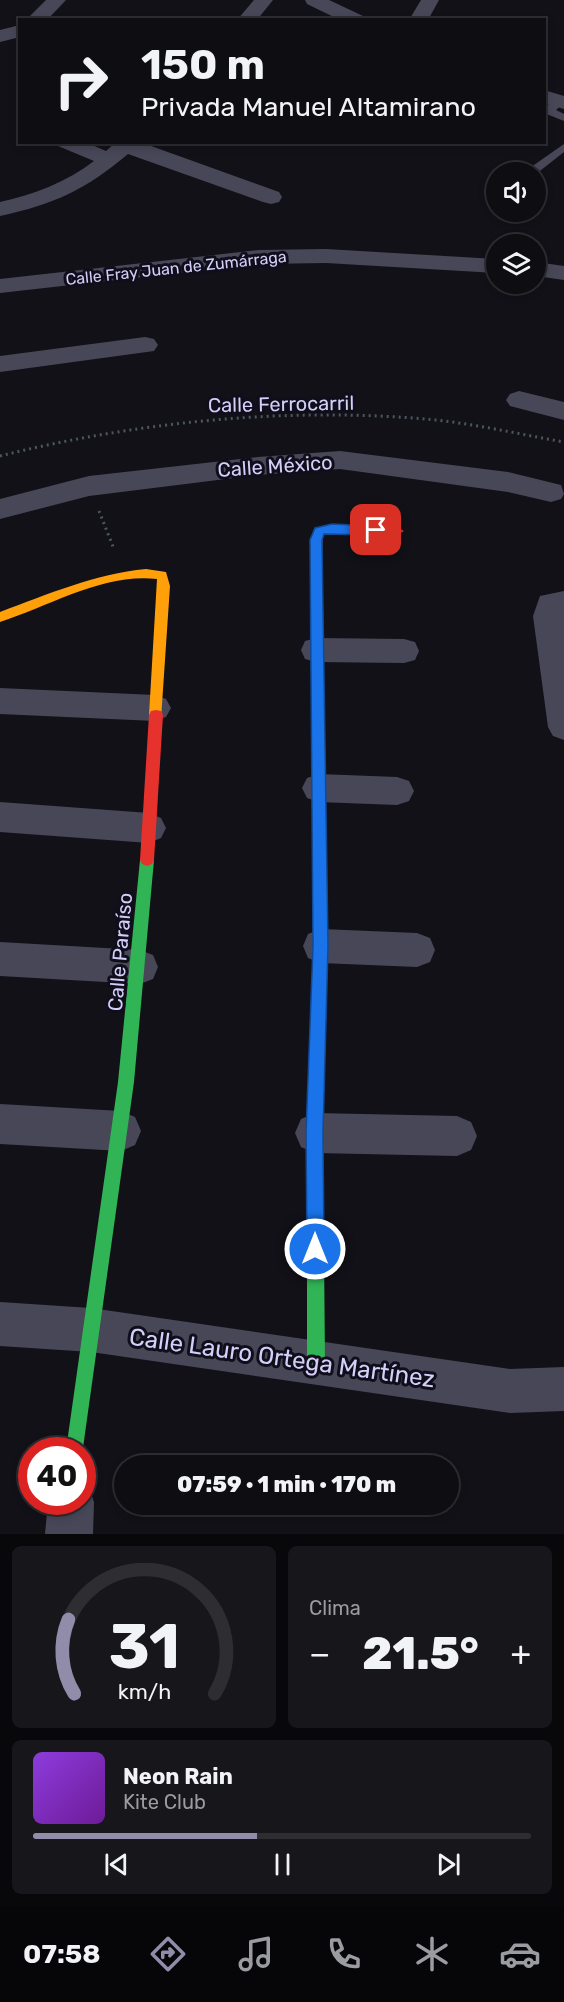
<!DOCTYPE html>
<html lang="es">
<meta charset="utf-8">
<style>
body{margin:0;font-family:Rubik,sans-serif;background:#17161b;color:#f1f3f6;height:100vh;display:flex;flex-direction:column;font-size:22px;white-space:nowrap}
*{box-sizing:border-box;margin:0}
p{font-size:20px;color:#9b9c9f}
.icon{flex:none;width:33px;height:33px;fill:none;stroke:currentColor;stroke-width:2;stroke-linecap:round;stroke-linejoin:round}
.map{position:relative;height:1534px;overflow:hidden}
.sheet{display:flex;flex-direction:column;gap:12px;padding:12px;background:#08070a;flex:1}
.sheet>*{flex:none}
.hud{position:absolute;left:18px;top:18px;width:528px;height:126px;border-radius:0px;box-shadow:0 3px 9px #0003,0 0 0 2px #2e2d32;background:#0e0d12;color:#f1f3f6;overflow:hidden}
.buttons{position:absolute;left:486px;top:162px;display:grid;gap:12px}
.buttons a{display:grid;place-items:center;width:60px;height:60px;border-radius:50%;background:#0e0d12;box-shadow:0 3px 9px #0003,0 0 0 2px #2e2d32;font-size:30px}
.speed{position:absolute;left:18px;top:1437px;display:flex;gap:12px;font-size:30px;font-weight:700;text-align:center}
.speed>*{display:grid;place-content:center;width:78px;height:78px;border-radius:50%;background:#0e0d12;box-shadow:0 3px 9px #0003,0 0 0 2px #2e2d32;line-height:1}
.speed .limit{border:9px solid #d22;background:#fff;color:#111}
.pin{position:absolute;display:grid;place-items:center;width:51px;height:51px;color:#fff;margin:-26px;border-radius:12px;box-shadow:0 3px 9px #0006}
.me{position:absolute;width:66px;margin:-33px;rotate:0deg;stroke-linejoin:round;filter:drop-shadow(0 0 4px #0008)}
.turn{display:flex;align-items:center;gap:21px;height:126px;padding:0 24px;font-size:27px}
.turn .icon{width:78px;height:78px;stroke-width:2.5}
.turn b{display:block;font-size:42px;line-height:51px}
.big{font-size:45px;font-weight:800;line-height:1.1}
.sheet .card{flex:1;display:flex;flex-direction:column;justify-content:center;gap:9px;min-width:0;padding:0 21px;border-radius:9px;background:#17161b}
.sheet .dial{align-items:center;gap:0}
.dial svg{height:156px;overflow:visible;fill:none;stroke:#2e2d32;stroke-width:7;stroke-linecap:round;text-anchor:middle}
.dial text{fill:#f1f3f6;stroke:none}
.song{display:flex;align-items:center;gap:18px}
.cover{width:72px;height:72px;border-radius:9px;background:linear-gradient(135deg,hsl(270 70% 55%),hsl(280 70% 35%))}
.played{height:6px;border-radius:3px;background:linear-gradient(90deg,#908caa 45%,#2e2d32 45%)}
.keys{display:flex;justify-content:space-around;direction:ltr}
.heat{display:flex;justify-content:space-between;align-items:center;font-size:33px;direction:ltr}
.sheet .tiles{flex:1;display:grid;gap:12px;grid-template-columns:1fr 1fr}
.card:last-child{grid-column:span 2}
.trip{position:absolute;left:114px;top:1455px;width:345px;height:60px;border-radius:30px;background:#0e0d12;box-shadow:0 3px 9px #0003,0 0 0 2px #2e2d32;font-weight:800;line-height:60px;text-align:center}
.tabs{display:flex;height:96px;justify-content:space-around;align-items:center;background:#060507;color:#9b9c9f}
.tabs .icon{width:42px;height:42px}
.tabs .on{color:#908caa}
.tabs b{font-size:27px;color:#f1f3f6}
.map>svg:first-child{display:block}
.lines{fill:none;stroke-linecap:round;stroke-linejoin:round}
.path{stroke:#4b5660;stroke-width:3;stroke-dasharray:2 4;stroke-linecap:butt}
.lane{fill:#484758;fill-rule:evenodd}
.street{fill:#484758;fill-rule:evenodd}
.fast{fill:#30b455;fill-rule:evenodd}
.slow{fill:#ff9f0a;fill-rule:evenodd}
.jam{fill:#e5322d;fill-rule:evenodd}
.route{fill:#1a73e8;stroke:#114b97;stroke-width:1.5}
.labels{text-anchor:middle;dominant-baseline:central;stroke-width:6;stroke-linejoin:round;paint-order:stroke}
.far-street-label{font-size:16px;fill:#d4cff9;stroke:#100e1b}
.street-label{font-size:20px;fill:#d4cff9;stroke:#100e1b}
.near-street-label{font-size:24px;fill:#d4cff9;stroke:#100e1b}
</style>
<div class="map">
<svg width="564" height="1534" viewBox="0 0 564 1534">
<rect width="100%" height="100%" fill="#121118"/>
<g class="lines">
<g class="path">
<path d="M0 456C136 422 285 407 425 419 472 423 518 434 564 442"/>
<path d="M99 511 114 549"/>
</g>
<g class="lane">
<path d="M560 98 564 99V103L556 110 564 114V121L544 113V107Z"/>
<path d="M564 144V152L536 174 524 172Z"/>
</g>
<g class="street">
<path d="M46 0H66L47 20H26Z"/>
<path d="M254 0H273L257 20H237Z"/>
<path d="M305 0H329L363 16 365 20H340L307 4Z"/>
<path d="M421 0H439L428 20H409Z"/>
<path d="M20 25V37L0 42V30Z"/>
<path d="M544 90 564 96V109L544 103Z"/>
<path d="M55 142H85L106 151 116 142H140L279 192 282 197 279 202 271 204 263 202 128 154C85 190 55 204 0 216V202C33 195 67 182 94 161L58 146Z"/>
<path d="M326 249 496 259V273L326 263 259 264 0 293V279L259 250Z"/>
<path d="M536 262 564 266V280L536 276Z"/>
<path d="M145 337 154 339 158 345 154 351 0 372V356Z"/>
<path d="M519 391 564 402V420L510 406 506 400 510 394Z"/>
<path d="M340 451 508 472 561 485 564 494 561 499 551 502 508 492 340 469 258 475 89 496 0 519V499L89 476 258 457Z"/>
<path d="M564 591V740L553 736 548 727 533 616 540 596Z"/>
<path d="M316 638 404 639 415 642 419 651 415 660 404 663 316 662 305 659 301 650 305 641Z"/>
<path d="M0 688 155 695 166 699 171 708 166 717 155 721 0 714Z"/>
<path d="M319 774 397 777 409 781 414 791 409 801 397 805 319 802 307 798 302 788 307 778Z"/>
<path d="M0 802 149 813 161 818 166 828 161 838 149 843 0 832Z"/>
<path d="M321 929 417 933 430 938 435 950 430 962 417 967 321 963 308 958 303 946 308 934Z"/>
<path d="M0 942 140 950 153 955 158 967 153 979 140 984 0 976Z"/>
<path d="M0 1104 121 1111 135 1117 141 1131 135 1145 121 1151 0 1144Z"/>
<path d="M315 1113 457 1116 471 1122 477 1136 471 1150 457 1156 315 1153 301 1147 295 1133 301 1119Z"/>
<path d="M0 1302 91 1308 510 1369 564 1367V1411L510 1413 91 1352 0 1346Z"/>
<path d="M82 1483 88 1485 94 1502 93 1534H45L48 1502H82Z"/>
</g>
<g class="fast">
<path d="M316 553 322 557 328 946 323 1133 325 1364 322 1370 316 1373 310 1370 307 1364V1133L314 946 310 557Z"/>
<path d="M147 854 152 856 154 860 134 1082 82 1455V1450H66L118 1082 140 860 142 856Z"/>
</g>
<path class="slow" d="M146 569 166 572 170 586 161 719H151L149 715 157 579C103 573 50 606 0 622V612C48 594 95 574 146 569Z"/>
<g class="jam">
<path d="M332 525 398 527 404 531 398 535H324C321 543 324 552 320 560H312L310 540 316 528Z"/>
<path d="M156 710 161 711 163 715 154 860 152 864 147 866 142 864 140 860 149 715 151 711Z"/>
</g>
</g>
<path class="route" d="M332 524 376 526 382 530 376 535 324 534 322 540 328 946 323 1133 324 1249 321 1255 315 1257 309 1255 307 1249 306 1133 313 946 310 540 315 528Z"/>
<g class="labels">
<g class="far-street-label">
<text transform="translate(176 268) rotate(-6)">Calle Fray Juan de Zumárraga</text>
</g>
<g class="street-label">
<text transform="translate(281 404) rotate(-1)">Calle Ferrocarril</text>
<text transform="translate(275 466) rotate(-4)">Calle México</text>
<text transform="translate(120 952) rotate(-85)">Calle Paraíso</text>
</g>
<g class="near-street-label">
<text transform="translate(282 1358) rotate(8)">Calle Lauro Ortega Martínez</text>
</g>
</g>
</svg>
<div class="buttons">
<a><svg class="icon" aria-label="sound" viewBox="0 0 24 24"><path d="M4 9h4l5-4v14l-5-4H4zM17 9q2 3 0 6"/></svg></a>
<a><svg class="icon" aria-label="layers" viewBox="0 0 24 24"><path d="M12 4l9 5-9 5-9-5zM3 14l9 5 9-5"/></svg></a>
</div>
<div class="speed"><div class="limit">40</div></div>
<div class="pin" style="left:376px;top:530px;background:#d93025"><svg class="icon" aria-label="arrive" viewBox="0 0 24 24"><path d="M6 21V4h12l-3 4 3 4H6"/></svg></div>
<svg class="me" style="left:315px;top:1249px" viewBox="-20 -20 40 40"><circle r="17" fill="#1a73e8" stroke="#fff" stroke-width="3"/><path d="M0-11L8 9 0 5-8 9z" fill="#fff"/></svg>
<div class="trip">07:59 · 1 min · 170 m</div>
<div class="hud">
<div class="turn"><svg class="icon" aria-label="right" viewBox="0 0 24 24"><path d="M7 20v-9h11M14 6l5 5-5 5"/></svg><div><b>150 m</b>Privada Manuel Altamirano</div></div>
</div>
</div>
<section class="sheet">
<div class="tiles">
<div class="card dial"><svg viewBox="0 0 100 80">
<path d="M14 69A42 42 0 1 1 86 69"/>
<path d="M14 69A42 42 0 0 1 11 31" stroke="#908caa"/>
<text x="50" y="56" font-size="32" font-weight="700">31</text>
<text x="50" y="72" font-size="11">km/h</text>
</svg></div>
<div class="card"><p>Clima</p>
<div class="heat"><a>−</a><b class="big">21.5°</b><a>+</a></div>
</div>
<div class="card">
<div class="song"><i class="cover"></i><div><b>Neon Rain</b><p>Kite Club</p></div></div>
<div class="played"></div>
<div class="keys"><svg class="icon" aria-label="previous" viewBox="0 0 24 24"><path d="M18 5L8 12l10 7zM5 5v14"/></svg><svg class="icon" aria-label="pause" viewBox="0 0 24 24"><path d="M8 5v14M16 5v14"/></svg><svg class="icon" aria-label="next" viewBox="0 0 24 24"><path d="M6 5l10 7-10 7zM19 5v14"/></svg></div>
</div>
</div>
</section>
<nav class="tabs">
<b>07:58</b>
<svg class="icon on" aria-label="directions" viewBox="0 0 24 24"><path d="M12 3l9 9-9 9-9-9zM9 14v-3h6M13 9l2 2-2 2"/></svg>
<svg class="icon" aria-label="music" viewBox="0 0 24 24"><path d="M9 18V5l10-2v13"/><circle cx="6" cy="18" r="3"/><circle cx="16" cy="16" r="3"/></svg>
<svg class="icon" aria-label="phone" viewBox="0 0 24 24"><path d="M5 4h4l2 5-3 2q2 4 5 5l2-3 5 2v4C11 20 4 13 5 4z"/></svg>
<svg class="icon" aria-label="climate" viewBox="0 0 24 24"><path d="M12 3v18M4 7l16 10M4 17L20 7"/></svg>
<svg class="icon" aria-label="car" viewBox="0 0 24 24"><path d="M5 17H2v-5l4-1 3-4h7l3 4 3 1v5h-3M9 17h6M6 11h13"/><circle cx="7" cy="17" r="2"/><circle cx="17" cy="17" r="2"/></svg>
</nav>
